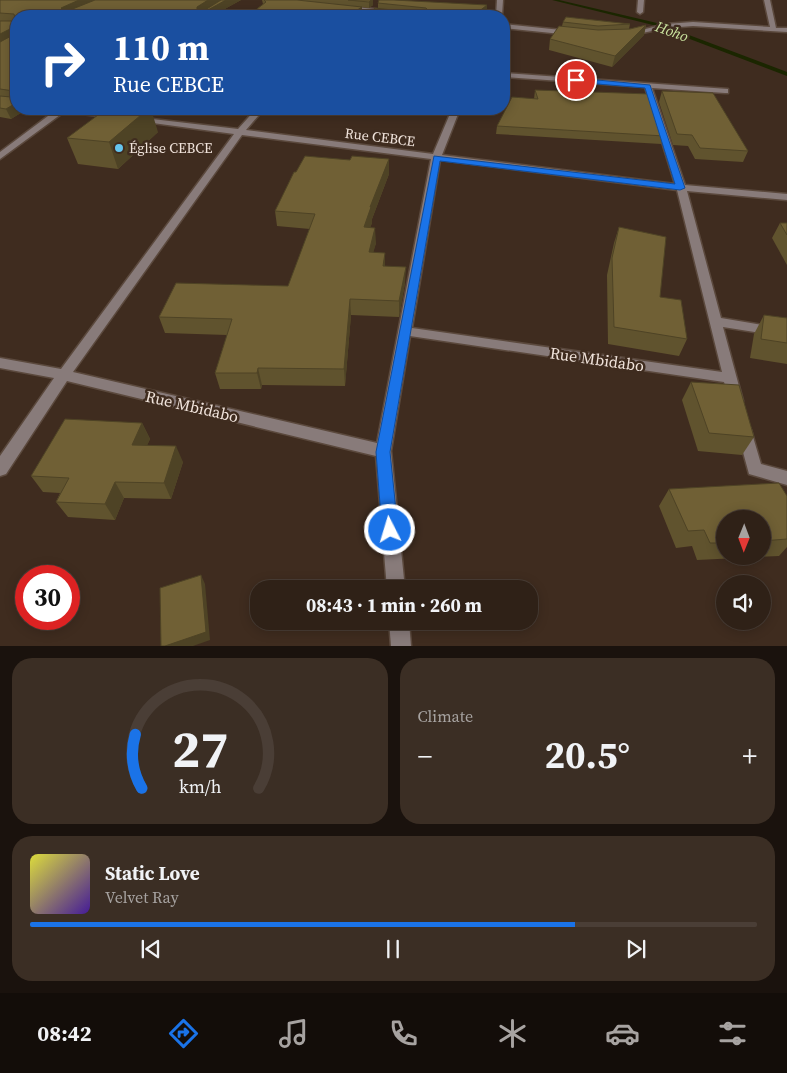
<!DOCTYPE html>
<meta charset="utf-8">
<style>
body{margin:0;font-family:"Source Serif 4",serif;background:#3b2e24;color:#f1f3f6;height:100vh;display:flex;flex-direction:column;font-size:19px;white-space:nowrap}
*{box-sizing:border-box;margin:0}
p{font-size:16px;color:#a7a3a1}
.icon{flex:none;width:28px;height:28px;fill:none;stroke:currentColor;stroke-width:2;stroke-linecap:round;stroke-linejoin:round}
.map{position:relative;height:646px;overflow:hidden}
.sheet{display:flex;flex-direction:column;gap:12px;padding:12px;background:#1a120d;flex:1}
.sheet>*{flex:none}
.hud{position:absolute;left:10px;top:10px;width:500px;height:105px;border-radius:20px;box-shadow:0 2px 12px #0003,0 0 0 1px #4a3e36;background:#1a4fa0;color:#fff;overflow:hidden}
.needle{width:32px;rotate:181deg}
.fabs{position:absolute;left:716px;top:510px;display:grid;gap:10px}
.fabs a{display:grid;place-items:center;width:55px;height:55px;border-radius:50%;background:#2f2117;box-shadow:0 2px 12px #0003,0 0 0 1px #4a3e36;font-size:25px}
.speed{position:absolute;left:15px;top:565px;display:flex;gap:10px;font-size:25px;font-weight:700;text-align:center}
.speed>*{display:grid;place-content:center;width:65px;height:65px;border-radius:50%;background:#2f2117;box-shadow:0 2px 12px #0003,0 0 0 1px #4a3e36;line-height:1}
.speed .limit{border:8px solid #d22;background:#fff;color:#111}
.pin{position:absolute;display:grid;place-items:center;width:42px;height:42px;color:#fff;margin:-21px;border:2px solid #fff;border-radius:50%;box-shadow:0 1px 5px #0007}
.me{position:absolute;width:55px;margin:-28px;rotate:355deg;stroke-linejoin:round;filter:drop-shadow(0 0 4px #0008)}
.turn{display:flex;align-items:center;gap:18px;height:105px;padding:0 20px;font-size:22px}
.turn .icon{width:65px;height:65px;stroke-width:2.5}
.turn b{display:block;font-size:35px;line-height:42px}
.big{font-size:38px;font-weight:700;line-height:1.1}
.sheet .tile{flex:1;display:flex;flex-direction:column;justify-content:center;gap:8px;min-width:0;padding:0 18px;border-radius:20px;background:#3b2e24}
.sheet .dial{align-items:center;gap:0}
.dial svg{height:130px;overflow:visible;fill:none;stroke:#4a3e36;stroke-width:7;stroke-linecap:round;text-anchor:middle}
.dial text{fill:#f1f3f6;stroke:none}
.song{display:flex;align-items:center;gap:15px}
.cover{width:60px;height:60px;border-radius:8px;background:linear-gradient(135deg,hsl(60 70% 55%),hsl(260 70% 35%))}
.played{height:5px;border-radius:2px;background:linear-gradient(90deg,#1a73e8 75%,#4a3e36 75%)}
.keys{display:flex;justify-content:space-around;direction:ltr}
.heat{display:flex;justify-content:space-between;align-items:center;font-size:28px;direction:ltr}
.sheet .tiles{flex:1;display:grid;gap:12px;grid-template-columns:1fr 1fr}
.tile:last-child{grid-column:span 2}
.trip{position:absolute;left:250px;top:580px;width:288px;height:50px;border-radius:20px;background:#2f2117;box-shadow:0 2px 12px #0003,0 0 0 1px #4a3e36;font-weight:700;line-height:50px;text-align:center}
.menu{display:flex;height:80px;justify-content:space-around;align-items:center;background:#130d09;color:#a7a3a1}
.menu .icon{width:35px;height:35px}
.menu .on{color:#1a73e8}
.menu b{font-size:22px;color:#f1f3f6}
.map>svg:first-child{display:block}
.lines{fill:none;stroke-linecap:round;stroke-linejoin:round}
.stream{fill:#1b2600;fill-rule:evenodd}
.minor-casing{stroke:#5b493d;stroke-width:3}
.minor{fill:#887b7a;fill-rule:evenodd}
.wall{fill:#60532e;fill-rule:evenodd}
.shaded-wall{fill:#4e4325}
.building{fill:#706035;stroke:#4e4325}
.route{fill:#1a73e8;stroke:#114b97}
.poi-dot{fill:#65c5ee;stroke:#3f2c1f;stroke-width:2}
.labels{text-anchor:middle;dominant-baseline:central;stroke-width:5;stroke-linejoin:round;paint-order:stroke}
.far-street-label{font-size:14px;fill:#f0e3db;stroke:#3f2c1f}
.far-poi-label{font-size:14px;fill:#f0e3db;stroke:#3f2c1f;text-anchor:start}
.far-water-label{font-size:15px;font-style:italic;fill:#cbe49f;stroke:#3f2c1f}
.street-label{font-size:16px;fill:#f0e3db;stroke:#3f2c1f}
</style>
<div class="map">
<svg width="787" height="646" viewBox="0 0 787 646">
<rect width="100%" height="100%" fill="#3f2c1f"/>
<g class="lines">
<path class="stream" d="M552 0H559L657 23 787 72V76L653 25Z"/>
<g class="minor-casing">
<g id="minor">
<path d="M497 0H503L502 16H496Z"/>
<path d="M638 0H644L643 12 640 14 637 12Z"/>
<path d="M764 0H770L776 28H787V32L693 26 666 28 628 36 625 34 666 24 693 22 770 27Z"/>
<path d="M346 6 423 14 426 16H409L344 9Z"/>
<path d="M504 24 571 31 574 33 571 35 504 28Z"/>
<path d="M504 73 728 89V93H725L652 88 685 185 787 194V200L687 191 721 318 787 329V337L723 327 743 401 741 405 736 407 731 405 724 382 410 336 391 451 405 589H387L376 456 67 381 6 474 0 476V456L54 378 0 368V358L61 369 234 134 138 121H135V117L238 129 256 109H264L246 130 433 154 452 109H460L442 155 675 184 645 87 504 77ZM242 135 431 159 377 443 73 372ZM440 160 677 190 722 372 412 328Z"/>
<path d="M55 109H76L116 114 120 116 116 118 64 112 0 159V152L56 110Z"/>
<path d="M744 424 749 426 751 430 761 464 787 471V485L749 474 737 430 739 426Z"/>
<path d="M389 621H409L411 646H391Z"/>
</g>
</g>
<use href="#minor" class="minor"/>
</g>
<g class="wall">
<path d="M0 0H241L212 16H16V109H27L11 119 0 117Z"/>
<path d="M262 0H373V5L369 8 362 7V13L358 16H248L263 4Z"/>
<path d="M378 3 487 5V11L371 16 378 8Z"/>
<path d="M563 22 630 24 629 29 646 25 644 35 612 67 549 50 550 39 562 26Z"/>
<path d="M535 90 664 136 661 144 496 134 497 126 534 99Z"/>
<path d="M662 91 748 151 743 162 695 159 688 146 673 145 659 102Z"/>
<path d="M158 132 118 169 78 164 67 138Z"/>
<path d="M389 174 372 219V223L370 227 376 243 373 252 385 266 405 283 399 317 351 315 345 386 262 385 261 389H220L215 373 227 335 165 333 159 317 288 286 310 229 277 226 275 211Z"/>
<path d="M780 223H787V265L772 238Z"/>
<path d="M619 227 660 297 687 339 679 356 608 344 607 275 614 243Z"/>
<path d="M764 315 787 318V364L750 358 754 334Z"/>
<path d="M691 382 754 437 742 455 698 451 682 400Z"/>
<path d="M142 423 150 439 147 445 183 462 171 499 124 498 115 520 68 517 56 502 60 493 43 492 31 476Z"/>
<path d="M669 489 787 496V547L779 556 697 560 692 546 676 548 659 506ZM725 519H762V556H725Z"/>
</g>
<g class="shaded-wall">
<path d="M79 0H98L64 16 61 8Z"/>
<path d="M208 0H241L212 16H197V7Z"/>
<path d="M371 0H373V5L369 8V2Z"/>
<path d="M487 5V11L480 16H473Z"/>
<path d="M362 7V13L358 16H348Z"/>
<path d="M646 25 644 35 612 67 615 56Z"/>
<path d="M12 28 15 36 0 44V34Z"/>
<path d="M16 103V109H27L11 119 6 109Z"/>
<path d="M148 109H151L158 132 118 169 109 142Z"/>
<path d="M389 159V174L372 219V223L365 243 364 227 370 207Z"/>
<path d="M375 228 376 243 369 268V252Z"/>
<path d="M385 253V269L383 266Z"/>
<path d="M406 267 405 283 399 317V301Z"/>
<path d="M350 299 351 315 345 386 344 369Z"/>
<path d="M258 368 262 385 261 389 257 373Z"/>
<path d="M142 423 150 439 140 461 132 445Z"/>
<path d="M176 446 183 462 171 499 164 483Z"/>
<path d="M115 482 124 498 115 520 105 504Z"/>
<path d="M201 575 205 584 210 640 193 646H165Z"/>
</g>
<g class="building">
<path d="M0 0H79L61 8 63 10H70L95 0H208L197 7V9L205 10 221 0H226L197 16H16V103L6 109 0 108V96L11 97 14 91 0 89V42L13 35 14 30 12 28 0 34V21H13L15 19 14 14 0 13Z"/>
<path d="M264 0H297L362 7 348 16H248L266 2Z"/>
<path d="M348 0H371L369 2Z"/>
<path d="M379 0H394L487 5 473 16H371L375 8 409 12H426L428 10 426 8 378 3Z"/>
<path d="M566 17 630 24 598 26 563 22Z"/>
<path d="M646 25 615 56 550 39 559 26 598 30 630 29Z"/>
<path d="M535 90 650 94 664 136 497 126 512 97 538 99Z"/>
<path d="M662 91 713 93 748 151 700 148 692 135 677 134Z"/>
<path d="M106 109H148L109 142 67 138Z"/>
<path d="M305 156 350 160 352 156 389 159 370 207H371L364 227 375 228 369 252 385 253 383 266 406 267 399 301 350 299 344 369 258 368 257 373H215L232 319 159 317 176 283 288 286 315 214 275 211 294 172H296Z"/>
<path d="M780 223H787V235Z"/>
<path d="M619 227 666 237 660 297 681 300 687 339 614 327 612 258Z"/>
<path d="M764 315 787 318V343L761 339Z"/>
<path d="M691 382 739 385 754 437 709 433Z"/>
<path d="M65 419 142 423 132 445 176 446 164 483 115 482 105 504 56 502 69 478 31 476Z"/>
<path d="M779 483 787 496V539L762 541V519H725V543H710L704 530 688 531 669 489Z"/>
<path d="M201 575 206 632 165 646H161L160 588Z"/>
</g>
<path class="route" d="M576 78 650 85 685 188 680 190 440 161 390 452 398 530 396 535 390 537 385 535 382 530 376 452 434 156 675 184 645 88 573 82 572 80Z"/>
<circle class="poi-dot" cx="119" cy="148" r="5"/>
<g class="labels">
<g class="far-street-label">
<text transform="translate(380 137) rotate(7)">Rue CEBCE</text>
</g>
<g class="far-poi-label">
<text x="129" y="148">Église CEBCE</text>
</g>
<g class="far-water-label">
<text transform="translate(672 31) rotate(20)">Hoho</text>
</g>
<g class="street-label">
<text transform="translate(597 359) rotate(8)">Rue Mbidabo</text>
<text transform="translate(192 406) rotate(13)">Rue Mbidabo</text>
</g>
</g>
</svg>
<div class="fabs">
<a><svg class="needle" viewBox="-14 -14 28 28"><path d="M0-13l5 13h-10z" fill="#e53935"/><path d="M0 13l5-13h-10z" fill="#a7a3a1"/></svg></a>
<a><svg class="icon" aria-label="sound" viewBox="0 0 24 24"><path d="M4 9h4l5-4v14l-5-4H4zM17 9q2 3 0 6"/></svg></a>
</div>
<div class="speed"><div class="limit">30</div></div>
<div class="pin" style="left:576px;top:80px;background:#d93025"><svg class="icon" aria-label="arrive" viewBox="0 0 24 24"><path d="M6 21V4h12l-3 4 3 4H6"/></svg></div>
<svg class="me" style="left:390px;top:530px" viewBox="-20 -20 40 40"><circle r="17" fill="#1a73e8" stroke="#fff" stroke-width="3"/><path d="M0-11L8 9 0 5-8 9z" fill="#fff"/></svg>
<div class="trip">08:43 · 1 min · 260 m</div>
<div class="hud">
<div class="turn"><svg class="icon" aria-label="right" viewBox="0 0 24 24"><path d="M7 20v-9h11M14 6l5 5-5 5"/></svg><div><b>110 m</b>Rue CEBCE</div></div>
</div>
</div>
<section class="sheet">
<div class="tiles">
<div class="tile dial"><svg viewBox="0 0 100 80">
<path d="M14 69A42 42 0 1 1 86 69"/>
<path d="M14 69A42 42 0 0 1 10 36" stroke="#1a73e8"/>
<text x="50" y="56" font-size="32" font-weight="700">27</text>
<text x="50" y="72" font-size="11">km/h</text>
</svg></div>
<div class="tile"><p>Climate</p>
<div class="heat"><a>−</a><b class="big">20.5°</b><a>+</a></div>
</div>
<div class="tile">
<div class="song"><i class="cover"></i><div><b>Static Love</b><p>Velvet Ray</p></div></div>
<div class="played"></div>
<div class="keys"><svg class="icon" aria-label="previous" viewBox="0 0 24 24"><path d="M18 5L8 12l10 7zM5 5v14"/></svg><svg class="icon" aria-label="pause" viewBox="0 0 24 24"><path d="M8 5v14M16 5v14"/></svg><svg class="icon" aria-label="next" viewBox="0 0 24 24"><path d="M6 5l10 7-10 7zM19 5v14"/></svg></div>
</div>
</div>
</section>
<nav class="menu">
<b>08:42</b>
<svg class="icon on" aria-label="directions" viewBox="0 0 24 24"><path d="M12 3l9 9-9 9-9-9zM9 14v-3h6M13 9l2 2-2 2"/></svg>
<svg class="icon" aria-label="music" viewBox="0 0 24 24"><path d="M9 18V5l10-2v13"/><circle cx="6" cy="18" r="3"/><circle cx="16" cy="16" r="3"/></svg>
<svg class="icon" aria-label="phone" viewBox="0 0 24 24"><path d="M5 4h4l2 5-3 2q2 4 5 5l2-3 5 2v4C11 20 4 13 5 4z"/></svg>
<svg class="icon" aria-label="climate" viewBox="0 0 24 24"><path d="M12 3v18M4 7l16 10M4 17L20 7"/></svg>
<svg class="icon" aria-label="car" viewBox="0 0 24 24"><path d="M5 17H2v-5l4-1 3-4h7l3 4 3 1v5h-3M9 17h6M6 11h13"/><circle cx="7" cy="17" r="2"/><circle cx="17" cy="17" r="2"/></svg>
<svg class="icon" aria-label="filters" viewBox="0 0 24 24"><path d="M4 7h16M4 17h16"/><circle cx="9" cy="7" r="2"/><circle cx="15" cy="17" r="2"/></svg>
</nav>
